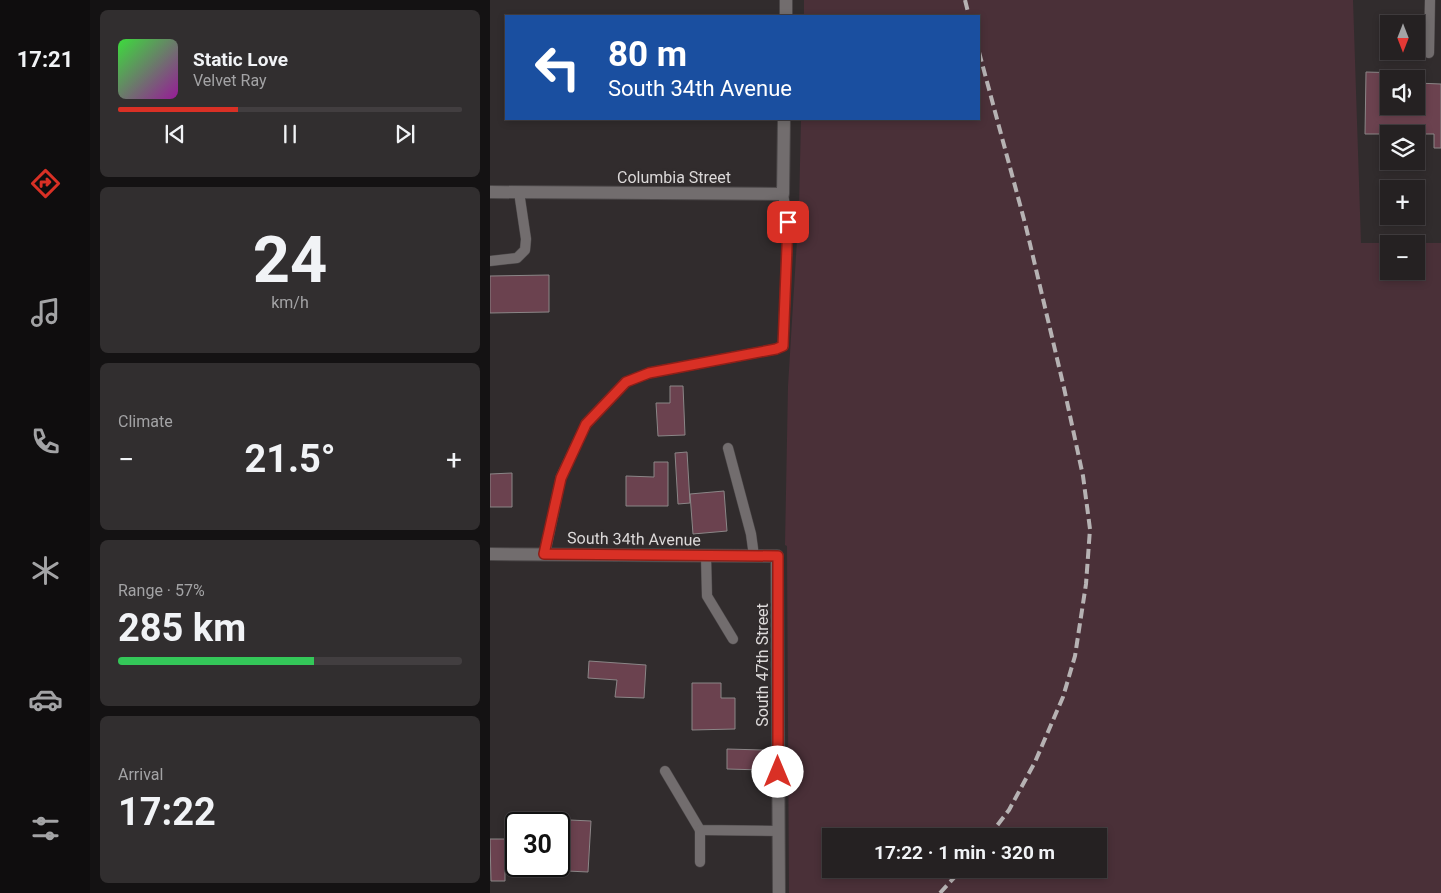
<!DOCTYPE html>
<meta charset="utf-8">
<style>
body{margin:0;font-family:Roboto,sans-serif;background:#312e2f;color:#f1f3f6;height:100vh;display:flex;flex-direction:column;font-size:19px;white-space:nowrap}
*{box-sizing:border-box;margin:0}
p{font-size:16px;color:#a3a3a5}
.icon{flex:none;width:28px;height:28px;fill:none;stroke:currentColor;stroke-width:2;stroke-linecap:round;stroke-linejoin:round}
.map{position:relative;flex:1;overflow:hidden}
.details{display:flex;flex-direction:column;gap:10px;padding:10px;background:#141213;width:400px}
.details>*{flex:none}
.guide{position:absolute;left:15px;top:15px;width:475px;height:105px;border-radius:0px;box-shadow:0 2px 8px #0003,0 0 0 1px #423e40;background:#1a4fa0;color:#fff;overflow:hidden}
.needle{width:32px;rotate:180deg}
.buttons{position:absolute;left:890px;top:15px;display:grid;gap:10px}
.buttons a{display:grid;place-items:center;width:45px;height:45px;border-radius:0px;background:#252122;box-shadow:0 2px 8px #0003,0 0 0 1px #423e40;font-size:25px}
.speed{position:absolute;left:15px;top:812px;display:flex;gap:10px;font-size:25px;font-weight:700;text-align:center}
.speed>*{display:grid;place-content:center;width:65px;height:65px;border-radius:50%;background:#252122;box-shadow:0 2px 8px #0003,0 0 0 1px #423e40;line-height:1}
.speed .limit{border:2px solid #111;border-radius:8px;background:#fff;color:#111}
.pin{position:absolute;display:grid;place-items:center;width:42px;height:42px;color:#fff;margin:-21px;border-radius:10px;box-shadow:0 2px 8px #0006}
.me{position:absolute;width:55px;margin:-28px;rotate:0deg;stroke-linejoin:round;filter:drop-shadow(0 0 4px #0008)}
.turn{display:flex;align-items:center;gap:18px;height:105px;padding:0 20px;font-size:22px}
.turn .icon{width:65px;height:65px;stroke-width:2.5}
.turn b{display:block;font-size:35px;line-height:42px}
.big{font-size:38px;font-weight:700;line-height:1.1}
.details .widget{flex:1;display:flex;flex-direction:column;justify-content:center;gap:8px;min-width:0;padding:0 18px;border-radius:8px;background:#312e2f}
.details .dial{align-items:center;gap:0}
.dial b{font-size:65px;line-height:1}
.song{display:flex;align-items:center;gap:15px}
.cover{width:60px;height:60px;border-radius:8px;background:linear-gradient(135deg,hsl(120 70% 55%),hsl(300 70% 35%))}
.played{height:5px;border-radius:2px;background:linear-gradient(90deg,#d93025 35%,#423e40 35%)}
.keys{display:flex;justify-content:space-around;direction:ltr}
.heat{display:flex;justify-content:space-between;align-items:center;font-size:28px;direction:ltr}
.charge{height:8px;border-radius:4px;background:linear-gradient(90deg,#34c759 57%,#423e40 0)}
.trip{position:absolute;left:332px;top:828px;width:285px;height:50px;border-radius:0px;background:#252122;box-shadow:0 2px 8px #0003,0 0 0 1px #423e40;font-weight:700;line-height:50px;text-align:center}
main{display:flex;flex:1;min-height:0}
.menu{display:flex;flex-direction:column;width:90px;justify-content:space-around;align-items:center;background:#0f0d0e;color:#a3a3a5}
.menu .icon{width:35px;height:35px}
.menu .on{color:#d93025}
.menu b{font-size:22px;color:#f1f3f6}
.map>svg:first-child{display:block}
.green{fill:#4a3038;fill-rule:evenodd}
.building{fill:#6b424f;stroke:#8b8687}
.lines{fill:none;stroke-linecap:round;stroke-linejoin:round}
.lane-casing{stroke:#4b4748;stroke-width:11}
.street-casing{stroke:#4b4748;stroke-width:14}
.lane{stroke:#726d6e;stroke-width:10}
.street{stroke:#726d6e;stroke-width:12}
.rail{stroke:#b6b2b3;stroke-width:4;stroke-dasharray:10 5;stroke-linecap:butt}
.route-casing{stroke:#8d1f18;stroke-width:12}
.route{stroke:#d93025;stroke-width:9}
.labels{text-anchor:middle;dominant-baseline:central;stroke-width:5;stroke-linejoin:round;paint-order:stroke}
.street-label{font-size:16px;fill:#dcd9d9;stroke:#312c2d}
</style>
<main>
<nav class="menu">
<b>17:21</b>
<svg class="icon on" aria-label="directions" viewBox="0 0 24 24"><path d="M12 3l9 9-9 9-9-9zM9 14v-3h6M13 9l2 2-2 2"/></svg>
<svg class="icon" aria-label="music" viewBox="0 0 24 24"><path d="M9 18V5l10-2v13"/><circle cx="6" cy="18" r="3"/><circle cx="16" cy="16" r="3"/></svg>
<svg class="icon" aria-label="phone" viewBox="0 0 24 24"><path d="M5 4h4l2 5-3 2q2 4 5 5l2-3 5 2v4C11 20 4 13 5 4z"/></svg>
<svg class="icon" aria-label="climate" viewBox="0 0 24 24"><path d="M12 3v18M4 7l16 10M4 17L20 7"/></svg>
<svg class="icon" aria-label="car" viewBox="0 0 24 24"><path d="M5 17H2v-5l4-1 3-4h7l3 4 3 1v5h-3M9 17h6M6 11h13"/><circle cx="7" cy="17" r="2"/><circle cx="17" cy="17" r="2"/></svg>
<svg class="icon" aria-label="filters" viewBox="0 0 24 24"><path d="M4 7h16M4 17h16"/><circle cx="9" cy="7" r="2"/><circle cx="15" cy="17" r="2"/></svg>
</nav>
<section class="details">
<div class="widget">
<div class="song"><i class="cover"></i><div><b>Static Love</b><p>Velvet Ray</p></div></div>
<div class="played"></div>
<div class="keys"><svg class="icon" aria-label="previous" viewBox="0 0 24 24"><path d="M18 5L8 12l10 7zM5 5v14"/></svg><svg class="icon" aria-label="pause" viewBox="0 0 24 24"><path d="M8 5v14M16 5v14"/></svg><svg class="icon" aria-label="next" viewBox="0 0 24 24"><path d="M6 5l10 7-10 7zM19 5v14"/></svg></div>
</div>
<div class="widget dial"><b>24</b><p>km/h</p></div>
<div class="widget"><p>Climate</p>
<div class="heat"><a>−</a><b class="big">21.5°</b><a>+</a></div>
</div>
<div class="widget"><p>Range · 57%</p><b class="big">285 km</b><div class="charge"></div></div>
<div class="widget"><p>Arrival</p><b class="big">17:22</b></div>
</section>
<div class="map">
<svg width="951" height="893" viewBox="0 0 951 893">
<rect width="100%" height="100%" fill="#312c2d"/>
<path class="green" d="M314 0H863L871 243H951V893H299L297 546 295 545 298 386 309 207 311 119H489V16H314ZM899 244H926V271H899ZM341 836H609V869H341Z"/>
<g class="building">
<path d="M876 72 912 73V79H899V106H926V83L951 84V148H944V134H875Z"/>
<path d="M59 275V312L0 313V276Z"/>
<path d="M180 386H193L195 435 168 436 166 403H180Z"/>
<path d="M197 452 200 503 188 504 185 453Z"/>
<path d="M164 462H178V506H136V476L164 477Z"/>
<path d="M22 473V507H0V474Z"/>
<path d="M234 491 237 531 203 534 200 494Z"/>
<path d="M99 661 156 665 154 698 125 697 127 680 98 678Z"/>
<path d="M202 683H231V698H245V729L202 730Z"/>
<path d="M237 749 273 750V770L237 769Z"/>
<path d="M80 820 101 821 98 872 77 871Z"/>
<path d="M0 839H15V881H1Z"/>
<path d="M40 866H68L67 873 40 871Z"/>
</g>
<g class="lines">
<g class="lane-casing">
<g id="lane">
<path d="M939 53 940 0"/>
<path d="M0 261 27 258 35 250 36 239 29 192"/>
<path d="M238 448 261 534 264 556"/>
<path d="M55 554 71 477 96 424 136 382 159 373 286 349 293 346 298 223 293 194"/>
<path d="M216 556 217 596 243 639"/>
<path d="M175 771 210 830 289 831"/>
<path d="M210 862V830"/>
</g>
</g>
<g class="street-casing">
<g id="street">
<path d="M296 16V0"/>
<path d="M0 192 293 194 294 119"/>
<path d="M0 554 287 556 289 893"/>
</g>
</g>
<use href="#lane" class="lane"/>
<use href="#street" class="street"/>
<g class="rail">
<path d="M475 0 479 16"/>
<path d="M489 52 536 227 574 388 593 476 600 529 596 584 585 656 573 697 545 762 519 810 499 836"/>
<path d="M450 893 472 869"/>
</g>
</g>
<g class="lines">
<g class="route-casing">
<path id="route" d="M288 772V556L54 554 71 478 96 424 136 382 159 373 286 349 293 346 298 222"/>
</g>
<use href="#route" class="route"/>
</g>
<g class="labels">
<g class="street-label">
<text x="184" y="177">Columbia Street</text>
<text transform="translate(144 539) rotate(1)">South 34th Avenue</text>
<text transform="translate(272 665) rotate(-90)">South 47th Street</text>
</g>
</g>
</svg>
<div class="buttons">
<a><svg class="needle" viewBox="-14 -14 28 28"><path d="M0-13l5 13h-10z" fill="#e53935"/><path d="M0 13l5-13h-10z" fill="#a3a3a5"/></svg></a>
<a><svg class="icon" aria-label="sound" viewBox="0 0 24 24"><path d="M4 9h4l5-4v14l-5-4H4zM17 9q2 3 0 6"/></svg></a>
<a><svg class="icon" aria-label="layers" viewBox="0 0 24 24"><path d="M12 4l9 5-9 5-9-5zM3 14l9 5 9-5"/></svg></a>
<a>+</a>
<a>−</a>
</div>
<div class="speed"><div class="limit">30</div></div>
<div class="pin" style="left:298px;top:222px;background:#d93025"><svg class="icon" aria-label="arrive" viewBox="0 0 24 24"><path d="M6 21V4h12l-3 4 3 4H6"/></svg></div>
<svg class="me" style="left:288px;top:772px" viewBox="-20 -20 40 40"><circle r="19" fill="#fff"/><path d="M0-13L10 11 0 6-10 11z" fill="#d93025"/></svg>
<div class="trip">17:22 · 1 min · 320 m</div>
<div class="guide">
<div class="turn"><svg class="icon" aria-label="left" viewBox="0 0 24 24"><path d="M17 20v-9H6M10 6l-5 5 5 5"/></svg><div><b>80 m</b>South 34th Avenue</div></div>
</div>
</div>
</main>
